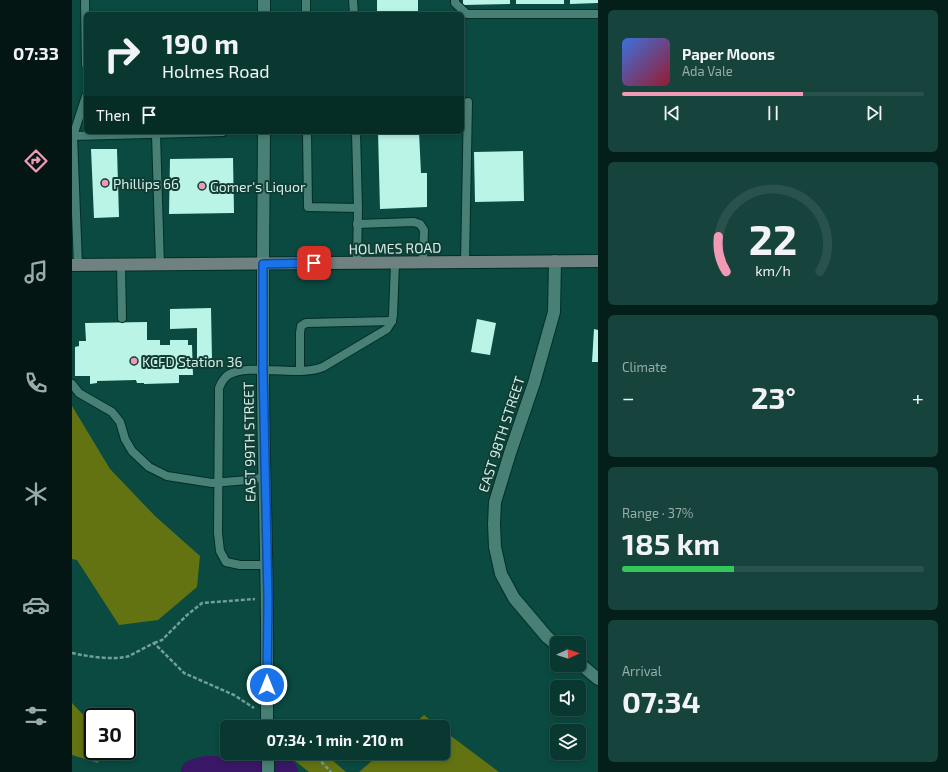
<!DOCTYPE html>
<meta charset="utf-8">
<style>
body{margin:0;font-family:"Exo 2",sans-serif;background:#16433c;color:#f1f3f6;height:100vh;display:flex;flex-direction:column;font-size:15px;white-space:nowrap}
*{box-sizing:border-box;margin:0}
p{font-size:13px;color:#98acab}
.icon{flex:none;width:22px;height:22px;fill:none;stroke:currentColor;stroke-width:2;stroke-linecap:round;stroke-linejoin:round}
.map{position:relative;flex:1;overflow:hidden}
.panel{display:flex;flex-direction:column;gap:10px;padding:10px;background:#041f1a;width:350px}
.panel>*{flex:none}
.top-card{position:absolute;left:12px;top:12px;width:380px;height:122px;border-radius:6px;box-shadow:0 2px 6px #0003,0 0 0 1px #29524c;background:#083830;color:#f1f3f6;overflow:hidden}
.needle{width:26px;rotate:87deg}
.controls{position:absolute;left:478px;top:636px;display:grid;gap:8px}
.controls a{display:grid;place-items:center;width:36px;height:36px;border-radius:6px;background:#083830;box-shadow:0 2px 6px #0003,0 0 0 1px #29524c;font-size:20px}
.speed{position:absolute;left:12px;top:708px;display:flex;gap:8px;font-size:20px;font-weight:700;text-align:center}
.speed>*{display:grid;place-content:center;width:52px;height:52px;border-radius:50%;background:#083830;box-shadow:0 2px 6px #0003,0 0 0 1px #29524c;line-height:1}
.speed .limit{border:2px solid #111;border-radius:6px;background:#fff;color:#111}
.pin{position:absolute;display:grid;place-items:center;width:34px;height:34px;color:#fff;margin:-17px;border-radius:8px;box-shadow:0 2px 6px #0006}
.me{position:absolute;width:44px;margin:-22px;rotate:0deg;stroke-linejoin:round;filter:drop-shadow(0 0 3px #0008)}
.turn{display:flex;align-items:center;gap:14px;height:84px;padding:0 12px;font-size:18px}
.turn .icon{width:52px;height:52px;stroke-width:2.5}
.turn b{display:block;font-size:28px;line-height:34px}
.then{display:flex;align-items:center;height:38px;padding:0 12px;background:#0003;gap:8px;font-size:15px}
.big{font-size:30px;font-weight:700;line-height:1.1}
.panel .widget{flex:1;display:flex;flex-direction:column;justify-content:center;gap:6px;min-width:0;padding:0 14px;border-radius:6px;background:#16433c}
.panel .dial{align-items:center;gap:0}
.dial svg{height:104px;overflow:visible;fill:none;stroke:#29524c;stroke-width:7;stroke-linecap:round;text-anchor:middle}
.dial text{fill:#f1f3f6;stroke:none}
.song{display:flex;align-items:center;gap:12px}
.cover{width:48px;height:48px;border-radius:6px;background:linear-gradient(135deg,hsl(220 70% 55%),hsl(350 70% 35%))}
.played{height:4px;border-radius:2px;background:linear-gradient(90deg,#f09ab6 60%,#29524c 60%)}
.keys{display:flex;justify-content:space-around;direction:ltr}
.heat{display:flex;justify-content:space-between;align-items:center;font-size:22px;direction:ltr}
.charge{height:6px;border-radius:3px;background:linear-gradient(90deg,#34c759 37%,#29524c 0)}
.trip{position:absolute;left:148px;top:720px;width:230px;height:40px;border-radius:6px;background:#083830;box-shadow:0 2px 6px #0003,0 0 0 1px #29524c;font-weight:700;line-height:40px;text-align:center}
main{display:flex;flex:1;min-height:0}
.menu{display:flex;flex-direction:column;width:72px;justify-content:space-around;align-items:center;background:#031613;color:#98acab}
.menu .icon{width:28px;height:28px}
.menu .active{color:#f09ab6}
.menu b{font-size:18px;color:#f1f3f6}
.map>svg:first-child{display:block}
.green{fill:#637312}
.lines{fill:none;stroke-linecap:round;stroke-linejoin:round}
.river{stroke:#3a1766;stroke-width:26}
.building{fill:#b9f4e6}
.service-casing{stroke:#002e27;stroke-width:10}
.minor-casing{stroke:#002e27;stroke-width:14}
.tertiary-casing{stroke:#002e27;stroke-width:14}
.secondary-casing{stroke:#002e27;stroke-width:14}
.path{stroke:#719f97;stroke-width:2.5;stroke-dasharray:4 2;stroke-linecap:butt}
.service{stroke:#488075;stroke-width:8}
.minor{stroke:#488075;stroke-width:12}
.tertiary{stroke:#488075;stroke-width:12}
.secondary{stroke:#6f8180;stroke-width:12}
.minor-bridge-casing{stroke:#002e27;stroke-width:14;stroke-linecap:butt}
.minor-bridge{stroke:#488075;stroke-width:12}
.route-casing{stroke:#114b97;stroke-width:10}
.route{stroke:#1a73e8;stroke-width:7}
.poi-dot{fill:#f09ab6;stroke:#113d35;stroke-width:1.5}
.labels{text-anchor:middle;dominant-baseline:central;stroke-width:4;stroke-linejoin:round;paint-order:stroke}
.poi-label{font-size:14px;fill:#d1eee7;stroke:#113d35;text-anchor:start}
.street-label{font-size:14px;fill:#d1eee7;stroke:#113d35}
</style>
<main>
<nav class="menu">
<b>07:33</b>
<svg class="icon active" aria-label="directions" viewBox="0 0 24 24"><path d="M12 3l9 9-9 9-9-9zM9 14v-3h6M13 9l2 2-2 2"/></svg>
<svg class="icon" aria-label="music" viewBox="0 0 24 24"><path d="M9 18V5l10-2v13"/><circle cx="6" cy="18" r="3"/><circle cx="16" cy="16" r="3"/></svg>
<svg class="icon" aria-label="phone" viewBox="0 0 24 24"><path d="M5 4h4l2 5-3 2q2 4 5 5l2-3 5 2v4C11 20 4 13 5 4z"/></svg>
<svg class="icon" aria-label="climate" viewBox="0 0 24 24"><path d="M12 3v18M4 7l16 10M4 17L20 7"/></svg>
<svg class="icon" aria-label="car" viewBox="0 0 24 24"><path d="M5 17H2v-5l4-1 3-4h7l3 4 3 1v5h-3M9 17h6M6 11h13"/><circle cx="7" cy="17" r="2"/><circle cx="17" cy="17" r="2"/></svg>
<svg class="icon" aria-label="filters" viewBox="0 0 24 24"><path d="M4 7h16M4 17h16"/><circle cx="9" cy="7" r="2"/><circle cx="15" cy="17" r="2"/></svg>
</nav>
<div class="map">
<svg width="526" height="772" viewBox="0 0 526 772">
<rect width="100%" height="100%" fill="#0a4a40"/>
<g class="green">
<path d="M0 406 38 469 83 516 128 556 125 587 86 620 47 625 5 560 0 559Z"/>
<path d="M0 703 21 725V751H30L26 763 0 755Z"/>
<path d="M352 715 367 727H339Z"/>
<path d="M371 730 427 772H287L309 753H371Z"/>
<path d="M217 753H252L274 772H237L218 757Z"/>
</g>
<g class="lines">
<path class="river" d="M122 772 134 769 210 770 213 772"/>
</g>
<g class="building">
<rect x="305" y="0" width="41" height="14"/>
<path d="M391 0H438V4L391 5Z"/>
<rect x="444" y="0" width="48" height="4"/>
<path d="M498 0H526V3L498 4Z"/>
<path d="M306 132H347L349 173H355V207L308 209Z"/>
<path d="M19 149H45L47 217 22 218Z"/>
<path d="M451 151 452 201 403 202 402 152Z"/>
<path d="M161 158 162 213 97 214 98 159Z"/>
<path d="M139 308 140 360H125V328L98 329V309Z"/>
<path d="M405 319 424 323 418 355 399 352Z"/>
<path d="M75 322V340H88V345H98V340H116V345H120L121 375H107V383L72 384V383H65L64 380 25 381V383L18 384V376H3V347L7 346V341H14L13 323Z"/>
<path d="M522 329 526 330V362H520Z"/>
</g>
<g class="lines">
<g class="service-casing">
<g id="service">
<path d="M13 0 14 65"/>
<path d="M234 0V14"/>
<path d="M281 0 282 14"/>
<path d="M383 0V3L395 14H526"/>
<path d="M235 132 236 207 286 208 285 263"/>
<path d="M284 132 286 208"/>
<path d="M84 134 88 265"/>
<path d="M1 136 151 132"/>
<path d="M285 224 342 222 348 224 352 230 351 263"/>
<path d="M393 262 396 102"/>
<path d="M6 265 1 136 14 96"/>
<path d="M49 265 50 318"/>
<path d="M228 371V333L229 326 234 323 320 321"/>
<path d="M0 384 7 393 40 412 48 422 53 439 60 451 77 467 95 476 140 483 176 480 193 477"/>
<path d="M194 565H168L154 562 148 551 146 533 147 388C149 383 152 378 156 375 178 362 224 378 251 367L315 329 320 321 321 315 323 263"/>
</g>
</g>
<g class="minor-casing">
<g id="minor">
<path d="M483 261 482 312 462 383 438 453 423 502 422 524 423 547 429 574 442 598 475 637 485 645"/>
<path d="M191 264C191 300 191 335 191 370 191 471 196 571 195 671"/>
<path d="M507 663 526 679"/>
<path d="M196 753V772"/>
</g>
</g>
<g class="tertiary-casing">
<g id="tertiary">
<path d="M192 14V0"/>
<path d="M191 264 192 132"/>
</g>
</g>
<g class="secondary-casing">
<path id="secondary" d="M0 265 526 261"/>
</g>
<g class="path">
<path d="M82 643 90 640 115 615 130 603 183 599"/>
<path d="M0 653C14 656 43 661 57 656 65 652 74 647 82 643L112 673 162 695 182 708"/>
<path d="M241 753 259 772"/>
</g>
<use href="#service" class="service"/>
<use href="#minor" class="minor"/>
<use href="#tertiary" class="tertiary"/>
<use href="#secondary" class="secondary"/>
<g class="minor-bridge-casing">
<path id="minor-bridge" d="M195 671V727"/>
</g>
<use href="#minor-bridge" class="minor-bridge"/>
</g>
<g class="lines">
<g class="route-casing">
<path id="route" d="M195 685 196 599 191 370V264L242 263"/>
</g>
<use href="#route" class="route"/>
</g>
<g class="poi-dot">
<circle cx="33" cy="183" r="4"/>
<circle cx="130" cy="186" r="4"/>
<circle cx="62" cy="361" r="4"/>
</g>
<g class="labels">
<g class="poi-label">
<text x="41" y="183">Phillips 66</text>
<text x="138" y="186">Gomer's Liquor</text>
<text x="70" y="361">KCFD Station 36</text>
</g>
<g class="street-label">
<text transform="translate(323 248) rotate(-1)">HOLMES ROAD</text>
<text transform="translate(429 434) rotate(-72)">EAST 98TH STREET</text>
<text transform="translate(177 442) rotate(-91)">EAST 99TH STREET</text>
</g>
</g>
</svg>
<div class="controls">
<a><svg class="needle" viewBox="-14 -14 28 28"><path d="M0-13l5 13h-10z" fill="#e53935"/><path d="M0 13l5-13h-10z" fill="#98acab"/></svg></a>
<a><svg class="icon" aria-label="sound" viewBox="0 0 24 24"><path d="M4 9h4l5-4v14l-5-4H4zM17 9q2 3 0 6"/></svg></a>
<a><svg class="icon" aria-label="layers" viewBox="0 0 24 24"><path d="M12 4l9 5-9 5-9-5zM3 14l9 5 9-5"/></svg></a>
</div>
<div class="speed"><div class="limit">30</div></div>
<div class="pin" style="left:242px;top:263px;background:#d93025"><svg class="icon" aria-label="arrive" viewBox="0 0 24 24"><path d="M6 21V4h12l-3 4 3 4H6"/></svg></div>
<svg class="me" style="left:195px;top:685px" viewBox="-20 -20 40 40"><circle r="17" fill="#1a73e8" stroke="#fff" stroke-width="3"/><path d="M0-11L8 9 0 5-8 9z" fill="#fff"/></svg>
<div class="trip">07:34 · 1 min · 210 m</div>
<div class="top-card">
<div class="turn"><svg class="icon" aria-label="right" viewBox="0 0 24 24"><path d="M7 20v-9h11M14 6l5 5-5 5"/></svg><div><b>190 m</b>Holmes Road</div></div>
<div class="then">Then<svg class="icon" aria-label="arrive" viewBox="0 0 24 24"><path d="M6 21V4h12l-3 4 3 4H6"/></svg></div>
</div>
</div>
<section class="panel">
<div class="widget">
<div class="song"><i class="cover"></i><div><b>Paper Moons</b><p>Ada Vale</p></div></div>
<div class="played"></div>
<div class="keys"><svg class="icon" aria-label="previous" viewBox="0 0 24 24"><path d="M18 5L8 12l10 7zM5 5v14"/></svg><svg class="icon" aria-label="pause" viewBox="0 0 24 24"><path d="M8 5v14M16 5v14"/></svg><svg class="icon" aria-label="next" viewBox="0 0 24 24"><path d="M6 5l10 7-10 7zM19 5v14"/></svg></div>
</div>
<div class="widget dial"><svg viewBox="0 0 100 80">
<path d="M14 69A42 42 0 1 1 86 69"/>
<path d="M14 69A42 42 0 0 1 8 42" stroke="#f09ab6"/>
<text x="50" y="56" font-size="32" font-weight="700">22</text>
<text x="50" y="72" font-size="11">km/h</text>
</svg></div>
<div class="widget"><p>Climate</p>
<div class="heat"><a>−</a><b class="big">23°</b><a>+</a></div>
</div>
<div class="widget"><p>Range · 37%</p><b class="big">185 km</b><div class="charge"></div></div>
<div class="widget"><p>Arrival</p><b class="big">07:34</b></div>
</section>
</main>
